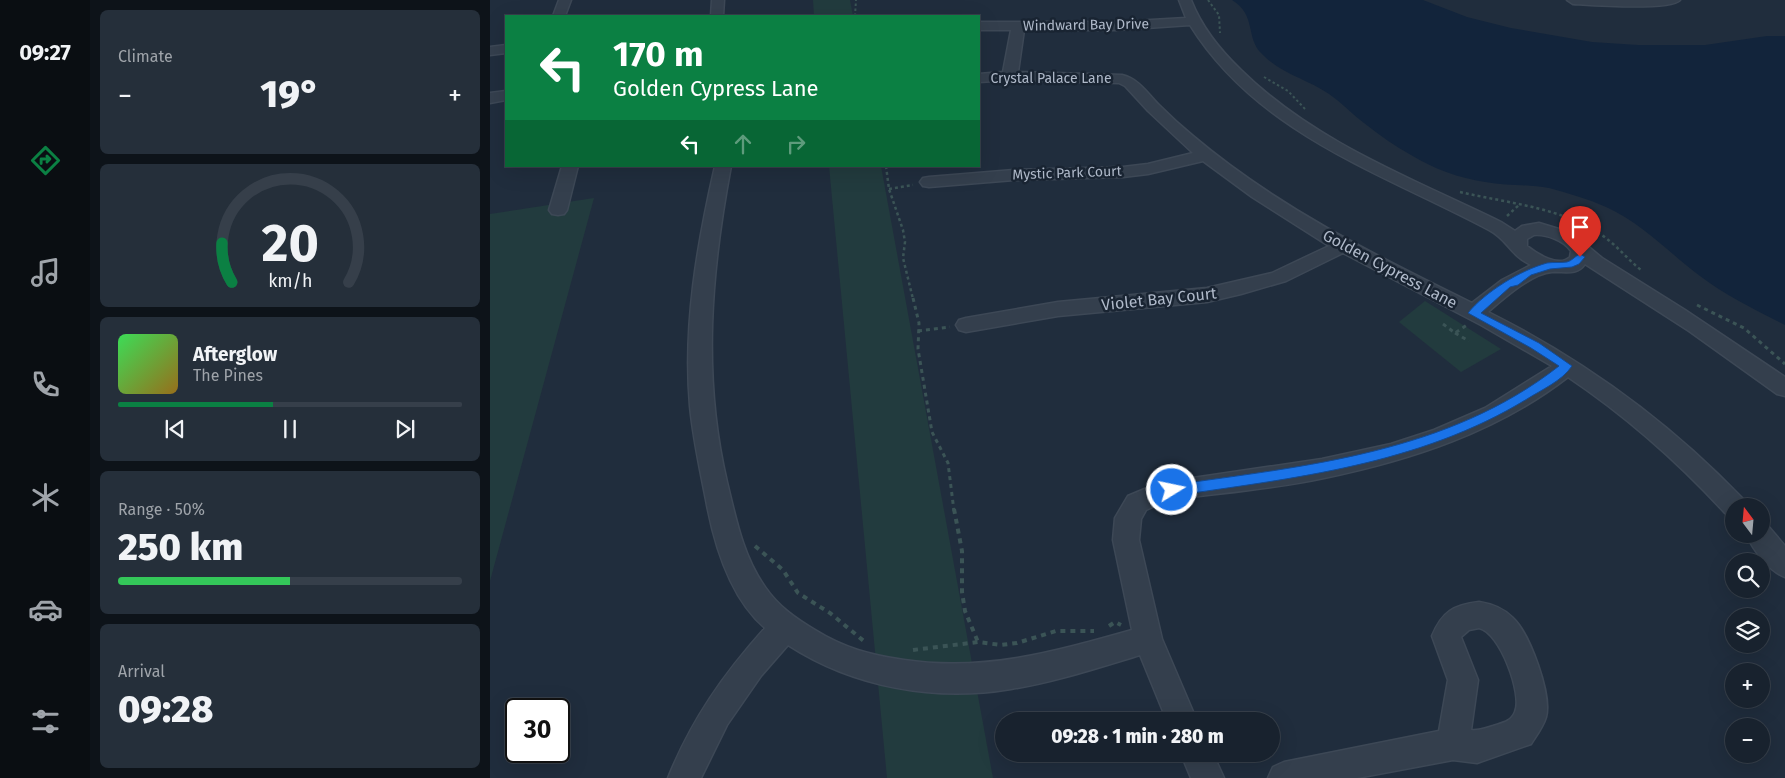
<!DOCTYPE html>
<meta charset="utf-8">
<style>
body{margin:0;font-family:"Fira Sans",sans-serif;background:#252f3a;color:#f1f3f6;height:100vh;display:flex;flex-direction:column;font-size:19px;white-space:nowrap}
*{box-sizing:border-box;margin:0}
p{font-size:16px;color:#9fa4aa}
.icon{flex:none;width:28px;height:28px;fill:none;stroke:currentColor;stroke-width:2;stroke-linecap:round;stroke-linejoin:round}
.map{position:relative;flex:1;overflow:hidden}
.drawer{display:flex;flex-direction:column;gap:10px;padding:10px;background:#0d1319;width:400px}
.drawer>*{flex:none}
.hud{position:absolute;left:15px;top:15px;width:475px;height:152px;border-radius:0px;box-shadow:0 5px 20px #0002,0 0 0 1px #363f4a;background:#0b8043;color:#fff;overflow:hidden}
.needle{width:32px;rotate:344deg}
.buttons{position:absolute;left:1235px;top:498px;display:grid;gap:10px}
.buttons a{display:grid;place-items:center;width:45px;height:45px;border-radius:50%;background:#18222e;box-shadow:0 5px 20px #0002,0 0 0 1px #363f4a;font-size:25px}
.speed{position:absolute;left:15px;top:698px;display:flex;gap:10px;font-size:25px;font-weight:700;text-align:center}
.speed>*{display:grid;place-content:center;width:65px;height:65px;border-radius:50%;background:#18222e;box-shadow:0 5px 20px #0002,0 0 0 1px #363f4a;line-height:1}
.speed .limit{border:2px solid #111;border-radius:8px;background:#fff;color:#111}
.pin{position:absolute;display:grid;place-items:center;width:42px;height:42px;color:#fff;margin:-51px -21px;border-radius:50% 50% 50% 0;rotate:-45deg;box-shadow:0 0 5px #0007}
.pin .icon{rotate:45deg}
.me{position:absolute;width:55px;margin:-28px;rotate:80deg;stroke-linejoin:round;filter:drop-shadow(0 0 4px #0008)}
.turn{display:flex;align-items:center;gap:18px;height:105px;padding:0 25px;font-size:22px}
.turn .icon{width:65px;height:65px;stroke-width:2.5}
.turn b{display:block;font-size:35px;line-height:42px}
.lanes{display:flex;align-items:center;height:48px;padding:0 25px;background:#0003;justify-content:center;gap:25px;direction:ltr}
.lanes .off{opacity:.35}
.big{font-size:38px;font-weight:800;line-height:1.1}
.drawer .tile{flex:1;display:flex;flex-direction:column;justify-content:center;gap:8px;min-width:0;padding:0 18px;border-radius:8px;background:#252f3a}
.drawer .dial{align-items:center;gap:0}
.dial svg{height:130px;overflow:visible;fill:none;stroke:#363f4a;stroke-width:7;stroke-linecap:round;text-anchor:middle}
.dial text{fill:#f1f3f6;stroke:none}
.song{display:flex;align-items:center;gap:15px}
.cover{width:60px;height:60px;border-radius:8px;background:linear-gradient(135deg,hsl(130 70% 55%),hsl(40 70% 35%))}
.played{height:5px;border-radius:2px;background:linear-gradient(90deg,#0b8043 45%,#363f4a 45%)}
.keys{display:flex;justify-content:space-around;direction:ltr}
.heat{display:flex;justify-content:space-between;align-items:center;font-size:28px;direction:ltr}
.charge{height:8px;border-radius:4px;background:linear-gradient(90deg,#34c759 50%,#363f4a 0)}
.trip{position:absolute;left:505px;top:712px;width:285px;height:50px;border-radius:25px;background:#18222e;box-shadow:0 5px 20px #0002,0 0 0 1px #363f4a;font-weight:800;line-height:50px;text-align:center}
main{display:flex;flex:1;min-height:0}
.tabs{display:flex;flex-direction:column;width:90px;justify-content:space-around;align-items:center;background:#0a0e12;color:#9fa4aa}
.tabs .icon{width:35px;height:35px}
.tabs .current{color:#0b8043}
.tabs b{font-size:22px;color:#f1f3f6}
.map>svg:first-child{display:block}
.green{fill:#223b3e}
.water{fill:#12243b}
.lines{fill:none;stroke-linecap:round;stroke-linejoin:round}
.minor-casing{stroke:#3d4856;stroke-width:3}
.path-far3{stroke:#3b5456;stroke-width:2;stroke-dasharray:2.5 2.5;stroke-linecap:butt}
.path-far2{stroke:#3b5456;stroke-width:2.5;stroke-dasharray:3 3;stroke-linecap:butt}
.path-far1{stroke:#3b5456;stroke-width:3;stroke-dasharray:4 4;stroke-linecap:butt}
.path{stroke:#3b5456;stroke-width:4;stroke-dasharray:5 5;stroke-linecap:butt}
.minor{fill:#343f4d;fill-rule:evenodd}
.route{fill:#1a73e8;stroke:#114b97}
.labels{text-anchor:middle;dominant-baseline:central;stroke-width:5;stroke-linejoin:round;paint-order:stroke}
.far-street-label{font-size:14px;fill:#afb9c9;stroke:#192432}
.street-label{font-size:16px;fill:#afb9c9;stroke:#192432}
</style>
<main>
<nav class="tabs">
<b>09:27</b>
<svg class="icon current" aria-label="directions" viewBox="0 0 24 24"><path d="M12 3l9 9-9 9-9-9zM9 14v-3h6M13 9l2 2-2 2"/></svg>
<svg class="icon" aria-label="music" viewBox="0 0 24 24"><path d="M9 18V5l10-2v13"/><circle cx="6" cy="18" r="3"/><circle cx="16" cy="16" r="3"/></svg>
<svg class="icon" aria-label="phone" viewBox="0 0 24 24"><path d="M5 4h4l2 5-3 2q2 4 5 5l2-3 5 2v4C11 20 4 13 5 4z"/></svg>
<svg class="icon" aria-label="climate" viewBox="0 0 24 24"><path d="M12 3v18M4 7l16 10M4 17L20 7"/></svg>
<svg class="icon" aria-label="car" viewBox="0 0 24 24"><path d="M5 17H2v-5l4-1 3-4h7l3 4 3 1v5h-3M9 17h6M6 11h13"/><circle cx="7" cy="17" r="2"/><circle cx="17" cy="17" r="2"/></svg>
<svg class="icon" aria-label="filters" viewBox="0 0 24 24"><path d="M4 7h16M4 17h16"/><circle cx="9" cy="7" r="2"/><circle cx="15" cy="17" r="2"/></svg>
</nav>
<section class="drawer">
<div class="tile"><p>Climate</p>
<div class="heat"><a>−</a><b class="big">19°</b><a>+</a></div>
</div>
<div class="tile dial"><svg viewBox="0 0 100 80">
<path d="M14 69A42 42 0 1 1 86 69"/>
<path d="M14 69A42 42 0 0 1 8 45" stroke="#0b8043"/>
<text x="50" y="56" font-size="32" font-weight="700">20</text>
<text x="50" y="72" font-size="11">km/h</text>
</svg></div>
<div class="tile">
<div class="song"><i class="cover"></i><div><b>Afterglow</b><p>The Pines</p></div></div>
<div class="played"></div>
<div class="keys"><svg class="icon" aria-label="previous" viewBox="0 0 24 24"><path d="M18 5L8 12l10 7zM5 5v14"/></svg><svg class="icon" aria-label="pause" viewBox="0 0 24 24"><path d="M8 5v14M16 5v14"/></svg><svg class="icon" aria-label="next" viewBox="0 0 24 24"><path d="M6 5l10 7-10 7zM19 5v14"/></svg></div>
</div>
<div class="tile"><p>Range · 50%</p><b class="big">250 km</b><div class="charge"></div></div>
<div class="tile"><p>Arrival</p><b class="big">09:28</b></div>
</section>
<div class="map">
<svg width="1295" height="778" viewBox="0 0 1295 778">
<rect width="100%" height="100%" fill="#202d3d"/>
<g class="green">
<path d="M323 0H360L363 16H324Z"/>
<path d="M339 166H391L503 778H397Z"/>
<path d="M104 198 0 581V214Z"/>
<path d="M935 301 1011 349 971 372 909 322Z"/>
</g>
<path class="water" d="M742 0H933L977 17 1021 28 1102 42 1148 45H1215L1277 36H1295V325C1266 310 1236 296 1210 276 1179 253 1152 223 1116 207 1098 199 1078 193 1059 188 1038 184 1016 186 995 182 969 178 944 169 921 155 905 146 889 135 874 123 862 114 852 103 839 94 817 79 791 74 772 54 755 38 767 15 742 0Z"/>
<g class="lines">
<g class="minor-casing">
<g id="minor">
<path d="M69 0H81L75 16H63Z"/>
<path d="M222 0H234L233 16H221Z"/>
<path d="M689 0H701C712 28 730 50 751 70 824 142 921 178 1011 222L1025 231 1032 226 1049 223 1082 233 1112 258 1195 310 1295 377V396L1287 394 1199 331 1095 264C1087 276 1074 271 1062 272 1042 273 1013 299 998 312 1094 360 1179 422 1253 499L1257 506H1244V516L1235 513C1188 462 1136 416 1078 377 1007 432 921 460 834 478 788 488 740 492 694 498L673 502 656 510 651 519 649 540 672 639 707 721H677L650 655C607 668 565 682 521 689 444 702 363 687 298 645L271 676 237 725 211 778H178C202 719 233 675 275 628 240 598 224 544 216 500 210 469 203 438 200 406 193 326 207 245 225 166H241C221 272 212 376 237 482 246 519 253 556 275 587 288 606 305 618 325 630 354 648 380 655 414 660 495 672 564 652 642 630L623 540 625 518 638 496 669 483 832 459 901 444 944 430 995 408 1062 366 991 325 853 253 796 281 751 294 717 302 568 316 476 332 469 330 466 325 469 320 476 318 568 302 717 288 782 273 839 246 762 197 713 161 658 174 633 177 524 180 439 187 433 186 430 182 433 178 439 177 524 170 633 167 658 164 703 153 658 111 635 86 629 83 520 80 489 82V74L513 72 521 30H489V22H627L696 18ZM700 25C768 134 892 173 999 230 1018 240 1020 255 1041 265L1012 280 982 303C884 255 787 207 703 136 691 126 680 116 669 105 658 94 649 79 632 75L528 72 534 30H627ZM1044 235C1056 234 1074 240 1081 251L1080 257C1069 268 1047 254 1037 246V239Z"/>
<path d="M1077 0H1190C1180 11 1101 5 1083 4Z"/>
<path d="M16 45V53L0 55V47Z"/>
<path d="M16 91V100L0 103V93Z"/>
<path d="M72 166H88L77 210 74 214 68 215 62 214 59 210Z"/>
<path d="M1271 524 1278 526 1295 546V577C1279 571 1263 550 1256 534H1271Z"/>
<path d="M989 602C1002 604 1013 608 1023 618 1040 634 1062 695 1056 717 1053 727 1046 736 1041 744L987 763 963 760 867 778H778L783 767 794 762 949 731 958 680 942 636C952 612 963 605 989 602ZM989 628C1010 632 1033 695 1025 712 1021 722 1012 723 1003 726 996 728 989 731 981 730L988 680 971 637 979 630Z"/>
<path d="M691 754H723L734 778H701Z"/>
</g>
</g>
<g class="path-far3">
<path d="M718 0 729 15 730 33"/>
<path d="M365 16 366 0"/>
<path d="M774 77 798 91 816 110"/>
</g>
<g class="path-far2">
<path d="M396 166 399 189 413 230 415 242 413 258 423 299"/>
<path d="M399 189 423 185"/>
<path d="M970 192C1017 203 1069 207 1110 234 1126 244 1137 259 1151 270"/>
<path d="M1017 216 1029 205"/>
</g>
<g class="path-far1">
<path d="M423 298 429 323 428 349 442 432 458 463 464 511"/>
<path d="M1207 305 1254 328 1295 364"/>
<path d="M953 324 965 333 977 325"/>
<path d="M428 331 460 327"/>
<path d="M965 333 979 341"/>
</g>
<g class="path">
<path d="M464 509 472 551V592L475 611 488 642"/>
<path d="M265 546 293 570 308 593 340 613 375 642"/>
<path d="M619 626 625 622 631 625"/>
<path d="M423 650 488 642 511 645 527 643 566 631H604"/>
</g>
<use href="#minor" class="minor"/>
</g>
<path class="route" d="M1090 254 1095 257 1089 264 1082 267 1060 269 1041 275 1028 285 1020 287 991 313 1049 343 1082 366C1072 381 1051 390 1037 399 929 465 804 478 682 496L677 494 675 490 677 487 682 485C816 466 958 453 1069 366L1041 348 978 313C995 292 1031 270 1057 263 1064 262 1070 263 1077 262 1082 261 1085 256 1090 254Z"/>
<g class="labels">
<g class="far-street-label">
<text transform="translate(596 25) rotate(-1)">Windward Bay Drive</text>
<text x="561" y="78">Crystal Palace Lane</text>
<text transform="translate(577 173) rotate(-2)">Mystic Park Court</text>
</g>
<g class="street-label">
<text transform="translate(900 269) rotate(28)">Golden Cypress Lane</text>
<text transform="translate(669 299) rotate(-6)">Violet Bay Court</text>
</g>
</g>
</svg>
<div class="buttons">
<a><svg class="needle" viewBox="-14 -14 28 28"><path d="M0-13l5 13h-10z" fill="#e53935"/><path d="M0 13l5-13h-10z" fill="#9fa4aa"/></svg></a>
<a><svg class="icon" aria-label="search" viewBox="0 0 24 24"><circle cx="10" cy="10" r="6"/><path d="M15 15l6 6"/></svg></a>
<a><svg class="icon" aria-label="layers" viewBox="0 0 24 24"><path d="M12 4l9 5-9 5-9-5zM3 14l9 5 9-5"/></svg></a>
<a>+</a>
<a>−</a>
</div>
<div class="speed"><div class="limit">30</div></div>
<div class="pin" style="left:1090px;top:257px;background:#d93025"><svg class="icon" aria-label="arrive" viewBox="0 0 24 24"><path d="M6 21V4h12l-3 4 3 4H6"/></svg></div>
<svg class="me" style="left:682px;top:490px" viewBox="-20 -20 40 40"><circle r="17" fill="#1a73e8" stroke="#fff" stroke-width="3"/><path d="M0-11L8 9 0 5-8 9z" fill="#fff"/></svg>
<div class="trip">09:28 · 1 min · 280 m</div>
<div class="hud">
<div class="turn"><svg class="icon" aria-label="left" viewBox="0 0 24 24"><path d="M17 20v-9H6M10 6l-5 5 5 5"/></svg><div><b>170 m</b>Golden Cypress Lane</div></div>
<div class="lanes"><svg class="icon" aria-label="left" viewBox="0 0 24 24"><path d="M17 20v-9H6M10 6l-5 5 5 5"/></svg><svg class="icon off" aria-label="ahead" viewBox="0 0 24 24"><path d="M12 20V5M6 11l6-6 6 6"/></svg><svg class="icon off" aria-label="right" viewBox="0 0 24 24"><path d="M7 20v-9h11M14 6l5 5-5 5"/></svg></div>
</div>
</div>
</main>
